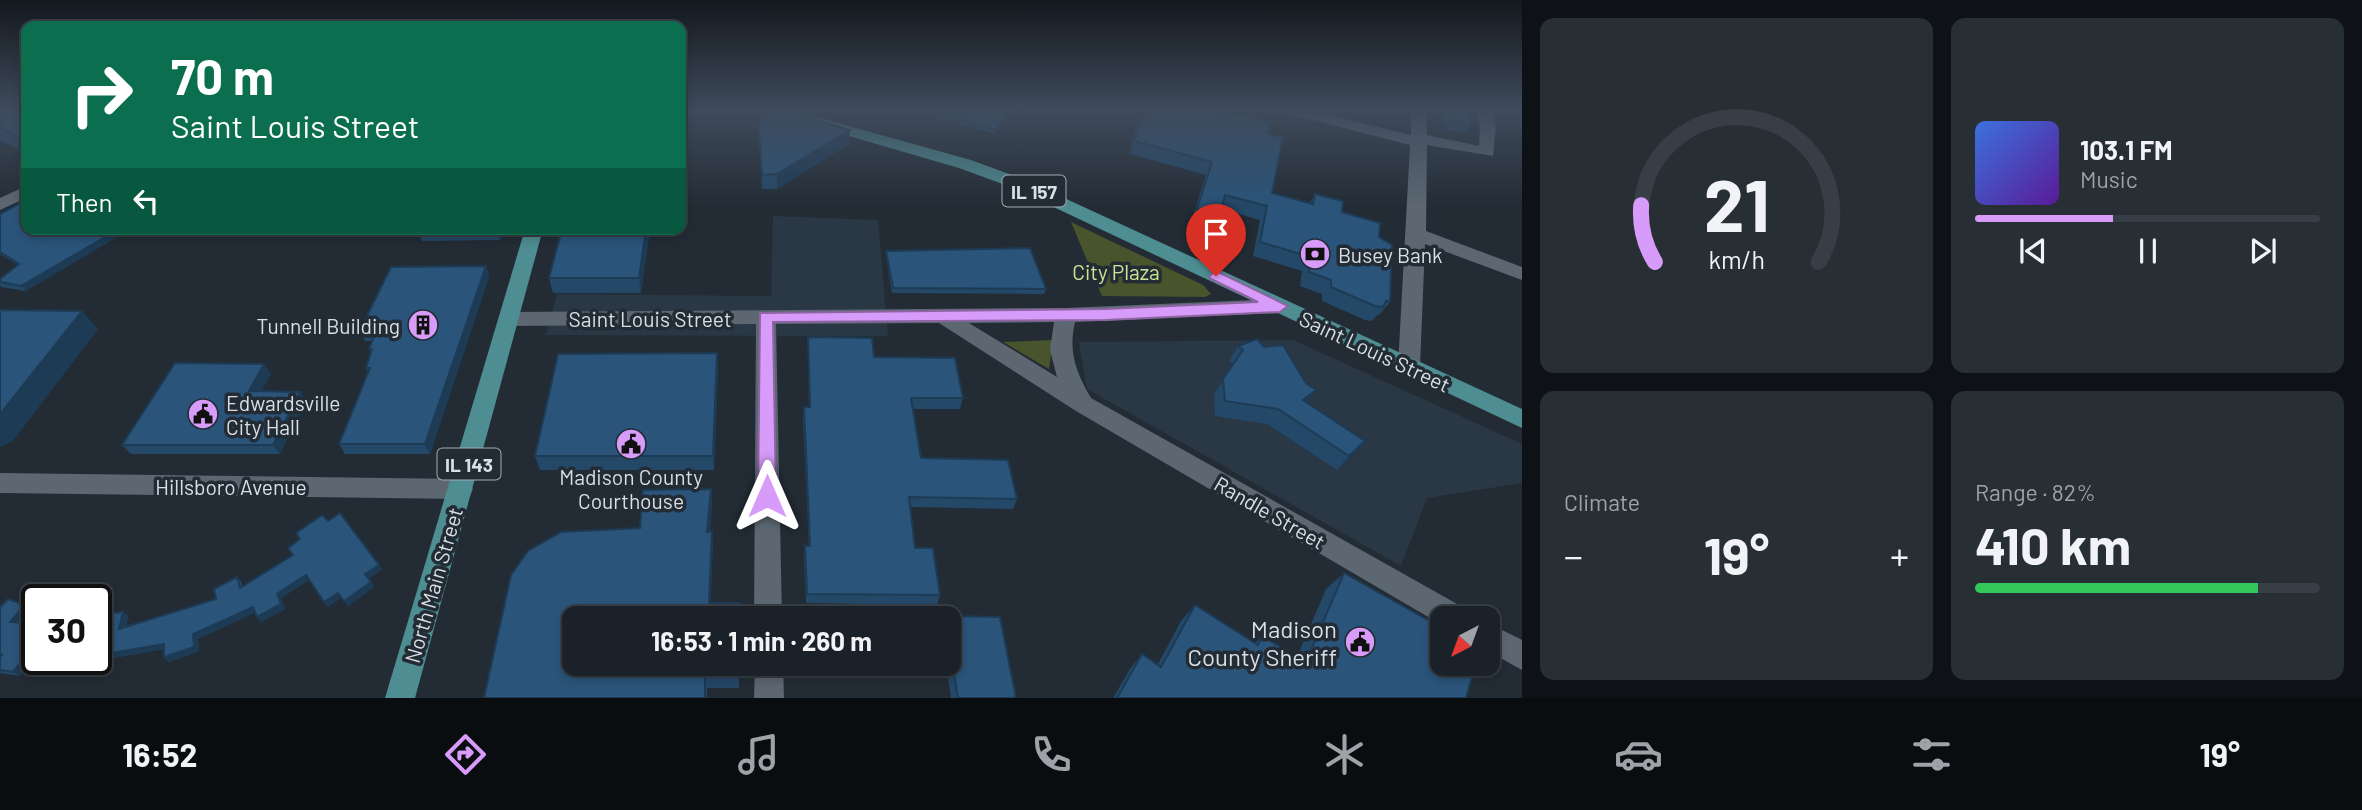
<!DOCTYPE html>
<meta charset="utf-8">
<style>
body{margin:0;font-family:Barlow,sans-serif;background:#272e34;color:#f1f3f6;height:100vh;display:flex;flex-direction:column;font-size:26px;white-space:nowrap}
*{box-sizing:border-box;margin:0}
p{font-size:23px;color:#9fa3a8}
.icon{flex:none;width:38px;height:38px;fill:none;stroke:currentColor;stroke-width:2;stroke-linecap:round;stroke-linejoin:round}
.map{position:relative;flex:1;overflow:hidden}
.panel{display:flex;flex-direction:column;gap:18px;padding:18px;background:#0e1216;width:840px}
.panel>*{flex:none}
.banner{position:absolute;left:21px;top:21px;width:665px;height:214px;border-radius:14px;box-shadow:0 4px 10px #0003,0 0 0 2px #383e45;background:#0b6e4f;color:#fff;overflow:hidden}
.needle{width:46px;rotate:221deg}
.tools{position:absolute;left:1430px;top:606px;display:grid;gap:14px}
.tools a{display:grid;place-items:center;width:70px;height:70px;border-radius:14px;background:#1a2128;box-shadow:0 4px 10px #0003,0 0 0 2px #383e45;font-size:35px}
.speed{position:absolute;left:21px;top:584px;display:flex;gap:14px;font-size:35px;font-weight:700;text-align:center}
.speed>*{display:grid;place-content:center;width:91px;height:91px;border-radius:50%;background:#1a2128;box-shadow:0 4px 10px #0003,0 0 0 2px #383e45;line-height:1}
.speed .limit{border:4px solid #111;border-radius:10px;background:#fff;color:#111}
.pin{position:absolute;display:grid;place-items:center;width:60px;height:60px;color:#fff;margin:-72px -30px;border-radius:50% 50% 50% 0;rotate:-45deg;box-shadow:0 0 7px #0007}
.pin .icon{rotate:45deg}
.me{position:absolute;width:77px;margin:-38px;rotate:0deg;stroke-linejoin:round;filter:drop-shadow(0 0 5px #0008)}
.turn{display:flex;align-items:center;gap:24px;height:147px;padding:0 35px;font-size:32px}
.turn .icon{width:91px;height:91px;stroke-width:2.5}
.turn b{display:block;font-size:49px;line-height:60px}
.then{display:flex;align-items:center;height:66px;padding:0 35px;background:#0003;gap:14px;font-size:26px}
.big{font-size:52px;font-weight:700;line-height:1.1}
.panel .tile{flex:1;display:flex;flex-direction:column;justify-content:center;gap:10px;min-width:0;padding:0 24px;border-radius:14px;background:#272e34}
.panel .dial{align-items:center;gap:0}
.dial svg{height:182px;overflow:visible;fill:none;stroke:#383e45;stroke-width:7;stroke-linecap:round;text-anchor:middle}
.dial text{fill:#f1f3f6;stroke:none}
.song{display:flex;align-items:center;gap:21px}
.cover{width:84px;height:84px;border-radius:10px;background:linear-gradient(135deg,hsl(220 70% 55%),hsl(270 70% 35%))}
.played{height:7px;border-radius:4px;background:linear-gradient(90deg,#d79bf9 40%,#383e45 40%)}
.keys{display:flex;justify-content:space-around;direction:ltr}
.heat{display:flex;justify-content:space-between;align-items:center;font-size:38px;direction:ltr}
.charge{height:10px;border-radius:5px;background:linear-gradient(90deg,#34c759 82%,#383e45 0)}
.panel .tiles{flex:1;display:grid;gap:18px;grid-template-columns:repeat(2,1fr)}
.trip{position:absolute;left:562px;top:606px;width:399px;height:70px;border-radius:14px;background:#1a2128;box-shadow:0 4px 10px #0003,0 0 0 2px #383e45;font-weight:700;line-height:70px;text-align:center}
.dock{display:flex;height:112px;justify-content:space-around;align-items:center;background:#0a0d10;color:#9fa3a8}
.dock .icon{width:49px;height:49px}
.dock .current{color:#d79bf9}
.dock b{font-size:32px;color:#f1f3f6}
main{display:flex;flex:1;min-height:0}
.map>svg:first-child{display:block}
.built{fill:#2a3745}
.green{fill:#48542b}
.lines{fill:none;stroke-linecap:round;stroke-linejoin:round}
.minor{fill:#5c6772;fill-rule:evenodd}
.major{fill:#4e8d91;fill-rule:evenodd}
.wall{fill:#244868}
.shaded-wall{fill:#1d3b55}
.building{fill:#2a5479;stroke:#1d3b55;stroke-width:2}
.route{fill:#d79bf9;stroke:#8c65a2;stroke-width:2}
.labels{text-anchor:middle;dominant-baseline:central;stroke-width:7;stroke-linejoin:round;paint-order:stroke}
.shield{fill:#232c35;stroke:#a2a9b1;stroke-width:2}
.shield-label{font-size:19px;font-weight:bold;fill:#d9dfe6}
.poi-label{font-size:21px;fill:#d9dfe6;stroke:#232c35;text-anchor:start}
.park-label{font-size:21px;fill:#c9e494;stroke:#232c35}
.street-label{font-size:21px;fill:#d9dfe6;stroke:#232c35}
.near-poi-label{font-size:24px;fill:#d9dfe6;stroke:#232c35;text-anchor:end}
</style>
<main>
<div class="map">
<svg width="1522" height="698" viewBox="0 0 1522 698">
<rect width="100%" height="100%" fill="#232c35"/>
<g class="built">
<path d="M773 216 878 220 888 336 546 335 557 294 771 296Z"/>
<path d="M1293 340 1522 444V483L1427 498 1401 566 1087 389 1079 342Z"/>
</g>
<g class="green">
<path d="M1071 222 1203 285 1211 294 1205 297 1102 296Z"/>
<path d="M1053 340 1049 369 1003 342Z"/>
</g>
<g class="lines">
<g class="minor">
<path d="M1282 110H1307L1411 135V110H1426L1427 135 1479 146 1480 125 1475 110H1491L1496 125 1493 156 1427 145 1426 231 1522 267V280L1425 244 1420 367 1417 373H1401L1398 367 1410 145 1285 113Z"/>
<path d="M26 186V198L0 210V198Z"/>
<path d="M1280 299 1290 306 1280 313 1075 322C1068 352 1076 372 1091 398L1466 609 1470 618H1442V625L1076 411 939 323 776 324 782 618H754L756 324 509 326 499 319 509 312 1066 308ZM1054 322 1050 350 1057 377 969 323Z"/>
<path d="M0 473 461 479 470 482 473 489 470 496 461 499 0 493Z"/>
<path d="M1488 623 1522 640V670L1488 651Z"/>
<path d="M755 663H783L784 698H754Z"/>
</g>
<g class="major">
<path d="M768 110H791L971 160 1023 179 1522 409V428L1011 187 959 168 770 113Z"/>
<path d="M525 229H543L415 698H385Z"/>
</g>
</g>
<g class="wall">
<path d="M0 110H26V153L0 140Z"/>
<path d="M906 110H1011L995 134Z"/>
<path d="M1368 110H1395L1392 115Z"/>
<path d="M1443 110H1469L1471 125 1465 133 1445 129Z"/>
<path d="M1515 110H1522V139L1519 113Z"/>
<path d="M808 112 807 117 849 144 777 189H762L759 131Z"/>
<path d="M1140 117 1268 134 1272 193 1309 204 1315 194 1379 237 1390 302 1379 315H1377L1372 321 1365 320 1322 301V294L1300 286 1302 271 1253 256 1260 220 1221 209 1218 222 1211 236 1191 222 1206 175 1130 154 1135 131Z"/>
<path d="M26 200V291L1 287 0 285V279L18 265 0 254V214Z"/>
<path d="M504 229 500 240 422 241 417 230Z"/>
<path d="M562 229H650L641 293H553L549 278Z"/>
<path d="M886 251 1046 289 1044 294 892 293 886 256Z"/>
<path d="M486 266 489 277 430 454H345L339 444 368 372 366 368 371 353 369 349 372 341H365L360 330Z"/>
<path d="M808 337 874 357 963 398 960 409H913L921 458 1017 499 1013 509 911 507 915 548 940 595 937 605 806 603 804 556 805 546H809L803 418 804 407H809Z"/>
<path d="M1238 346 1264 347 1306 383 1316 390 1307 402 1365 441 1353 456 1337 470 1267 424 1215 416 1214 394 1233 364 1229 361Z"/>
<path d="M717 353 718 368 714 470H540L535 456Z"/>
<path d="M271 374 261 391 300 392 306 401 280 454H131L122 445Z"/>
<path d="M711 489 712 502 710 531 713 544 710 603H740L741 618H574L739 663V688H707V698H484L640 528Z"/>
<path d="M328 521 382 569 368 579 374 587 348 606 341 597 328 607 309 580 281 598 285 609 261 622 255 612 198 639 199 651 169 662 164 657V649L113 658 104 674 81 676 75 672 78 663 32 660 20 676 0 673V657L1 655H0V607L31 610 20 623 37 624V660H96L123 612 128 616 126 627 216 599 237 577 241 582 242 586 293 555Z"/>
<path d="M1344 573 1466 698H1113L1130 669 1142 654 1158 664 1181 621 1195 605 1255 643 1262 636 1297 657 1326 589Z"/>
<path d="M945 616 1000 617 1016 698H951L946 663H948V618H944Z"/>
</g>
<g class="shaded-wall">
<path d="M1009 110H1011L995 134 996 130Z"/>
<path d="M850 130 849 144 777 189V174Z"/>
<path d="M119 229H131L26 291 21 286Z"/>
<path d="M497 229H504L500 240Z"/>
<path d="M646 229H650L641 293 639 278Z"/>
<path d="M486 266 489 277 430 454 425 444Z"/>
<path d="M82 311 98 329 13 441 0 447V414Z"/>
<path d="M717 353 718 368 714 470 713 456Z"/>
<path d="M264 364 271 374 256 401 249 391Z"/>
<path d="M1316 390 1306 405 1303 400Z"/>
<path d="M300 392 306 401 280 454 273 445Z"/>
<path d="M1365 441 1353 456 1337 470 1349 456Z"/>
<path d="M711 489 712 502 709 545 707 532Z"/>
<path d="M712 531 713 544 710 616 709 603Z"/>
<path d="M379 565 382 569 368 579 365 574Z"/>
<path d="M306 575 310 579 281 598 285 609 261 622 257 617 277 594Z"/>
<path d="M371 582 374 587 348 606 344 601Z"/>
<path d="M338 593 341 597 328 607 324 602Z"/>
<path d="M25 605 31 610 16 626 10 622Z"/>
<path d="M253 607 257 612 198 639 199 651 169 662 164 657 193 634Z"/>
<path d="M123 612 128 616 124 634 119 629Z"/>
<path d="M164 644 169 648 113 658 104 674 98 670 107 654Z"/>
<path d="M26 656 32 660 20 676 13 672Z"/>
</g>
<g class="building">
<path d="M0 110H26V141L0 128Z"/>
<path d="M761 110H797L808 112 804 116 850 130 777 174 762 175 759 131Z"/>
<path d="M924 110H1009L996 130Z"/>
<path d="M1148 110H1213L1239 117 1241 115 1270 122 1268 134 1283 137 1272 193 1313 204 1315 194 1343 201 1342 212 1380 223 1379 237 1392 245 1390 302 1386 301 1383 307 1375 306 1331 287V280L1309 272 1311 257 1260 242 1267 206 1225 195 1218 222 1197 209 1212 162 1135 141 1140 117 1144 118Z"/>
<path d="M1450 110H1469L1471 125 1451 120Z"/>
<path d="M26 200V229H119L21 286 0 282V279L19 264 0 252V214Z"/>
<path d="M418 229H497L417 230Z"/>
<path d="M562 229H646L639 278H549Z"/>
<path d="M1030 248 1046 289 893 288 886 251Z"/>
<path d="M486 266 425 444H339L370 368H366L372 349H369L376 331 360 330 391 267Z"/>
<path d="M0 310 82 311 0 414Z"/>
<path d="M808 337 872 338 874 357 955 358 963 398H911L921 458 1008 460 1017 499 909 497 915 548H933L940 595 807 594 805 546H810L804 407H810Z"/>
<path d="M1257 339 1264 347 1283 345 1306 383 1316 390 1303 400 1365 441 1349 456 1278 409 1225 401 1223 379 1243 350 1238 346Z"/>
<path d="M717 353 713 456H535L558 354Z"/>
<path d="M175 363 264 364 249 391 300 392 273 445H122Z"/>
<path d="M711 489 707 532 712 531 709 603H740V618H574V663H739L738 677H705V698H484L511 575 528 551 561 532 640 528 643 490Z"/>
<path d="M340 513 379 565 365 574 371 582 344 601 338 593 324 602 306 575 277 594 281 604 257 617 253 607 193 634 194 647 164 657V644L107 654 98 670 75 672 80 660H96V625L102 614 123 612 119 629 216 599 214 589 237 577 240 588 293 555 288 548 300 539 296 533 322 515 328 521Z"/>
<path d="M1344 573 1442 628V663H1476L1466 698H1117L1142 654 1161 667 1195 605 1258 645 1262 636 1306 662Z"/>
<path d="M8 599 25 605 10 622 37 624V657L26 656 13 672 0 670V657L2 655 0 654V607Z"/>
<path d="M945 616 1000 617 1016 698H958L948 640V618H945Z"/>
</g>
<linearGradient id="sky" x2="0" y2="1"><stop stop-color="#13181d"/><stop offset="0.53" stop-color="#3f4b5c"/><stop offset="1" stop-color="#3f4b5c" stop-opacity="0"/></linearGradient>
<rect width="1522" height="207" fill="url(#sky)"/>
<path class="route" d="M1216 271 1288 306 1280 312 1106 320 773 322 776 496 773 501H760L758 496 760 313 1106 309 1258 302 1211 279 1209 276Z"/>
<defs>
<g id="bank-disc" transform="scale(1.575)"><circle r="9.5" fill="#d79bf9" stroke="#232c35"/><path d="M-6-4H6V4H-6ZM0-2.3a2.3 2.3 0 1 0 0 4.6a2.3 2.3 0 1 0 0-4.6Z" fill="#111"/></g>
<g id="building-disc" transform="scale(1.575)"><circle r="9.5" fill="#d79bf9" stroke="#232c35"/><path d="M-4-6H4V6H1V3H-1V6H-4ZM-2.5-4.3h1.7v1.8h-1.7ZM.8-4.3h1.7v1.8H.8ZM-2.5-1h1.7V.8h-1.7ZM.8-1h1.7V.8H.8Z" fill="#111"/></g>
<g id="civic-disc" transform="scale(1.575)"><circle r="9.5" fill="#d79bf9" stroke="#232c35"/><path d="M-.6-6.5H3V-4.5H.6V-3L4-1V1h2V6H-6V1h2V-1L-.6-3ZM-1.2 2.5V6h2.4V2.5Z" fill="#111"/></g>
</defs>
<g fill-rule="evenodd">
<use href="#bank-disc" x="1315" y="254"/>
<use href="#building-disc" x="423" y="325"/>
<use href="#civic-disc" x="203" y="414"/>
<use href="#civic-disc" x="631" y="444"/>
<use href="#civic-disc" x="1360" y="642"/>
</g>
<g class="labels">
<g class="shield">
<rect x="1002.5" y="175.5" width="63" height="31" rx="5"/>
<rect x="437.5" y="448.5" width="63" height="31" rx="5"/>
</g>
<g class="shield-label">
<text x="1034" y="191">IL 157</text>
<text x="469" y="464">IL 143</text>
</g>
<g class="poi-label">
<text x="1338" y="254">Busey Bank</text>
<text x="400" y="325" text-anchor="end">Tunnell Building</text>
<text x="226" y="402">Edwardsville<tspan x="226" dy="24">City Hall</tspan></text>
<text x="631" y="476" text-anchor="middle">Madison County<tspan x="631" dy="24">Courthouse</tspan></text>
</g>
<g class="park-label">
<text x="1116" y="271">City Plaza</text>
</g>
<g class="street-label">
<text x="650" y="318">Saint Louis Street</text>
<text transform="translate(1375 351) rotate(25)">Saint Louis Street</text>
<text x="231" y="486">Hillsboro Avenue</text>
<text transform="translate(1270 512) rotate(30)">Randle Street</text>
<text transform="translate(433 585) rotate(-74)">North Main Street</text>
</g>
<g class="near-poi-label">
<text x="1337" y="628">Madison<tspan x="1337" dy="28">County Sheriff</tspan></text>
</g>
</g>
</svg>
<div class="tools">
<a><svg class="needle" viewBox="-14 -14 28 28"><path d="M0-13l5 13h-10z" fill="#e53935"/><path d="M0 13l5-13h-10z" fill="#9fa3a8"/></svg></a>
</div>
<div class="speed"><div class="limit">30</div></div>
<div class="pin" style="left:1216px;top:276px;background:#d93025"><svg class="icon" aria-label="arrive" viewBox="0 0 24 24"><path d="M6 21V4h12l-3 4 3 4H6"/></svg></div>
<svg class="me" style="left:767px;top:496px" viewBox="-20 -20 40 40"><path d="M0-17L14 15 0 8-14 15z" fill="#d79bf9" stroke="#fff" stroke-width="4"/></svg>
<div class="trip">16:53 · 1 min · 260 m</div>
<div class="banner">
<div class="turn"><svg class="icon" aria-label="right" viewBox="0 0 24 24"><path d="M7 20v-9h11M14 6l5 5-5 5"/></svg><div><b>70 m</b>Saint Louis Street</div></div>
<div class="then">Then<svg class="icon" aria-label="left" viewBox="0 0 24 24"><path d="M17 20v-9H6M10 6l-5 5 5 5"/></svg></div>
</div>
</div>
<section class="panel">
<div class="tiles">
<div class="tile dial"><svg viewBox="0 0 100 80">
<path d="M14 69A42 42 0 1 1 86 69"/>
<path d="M14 69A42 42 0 0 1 8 44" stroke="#d79bf9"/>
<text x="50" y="56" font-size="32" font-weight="700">21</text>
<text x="50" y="72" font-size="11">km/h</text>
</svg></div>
<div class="tile">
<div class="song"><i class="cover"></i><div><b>103.1 FM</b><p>Music</p></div></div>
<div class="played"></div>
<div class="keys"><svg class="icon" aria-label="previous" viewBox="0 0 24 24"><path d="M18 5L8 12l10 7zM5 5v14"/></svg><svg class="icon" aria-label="pause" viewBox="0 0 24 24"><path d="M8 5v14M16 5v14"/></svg><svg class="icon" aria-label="next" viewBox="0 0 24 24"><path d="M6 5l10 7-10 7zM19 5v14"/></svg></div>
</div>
<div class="tile"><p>Climate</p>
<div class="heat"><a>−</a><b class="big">19°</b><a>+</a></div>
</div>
<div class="tile"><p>Range · 82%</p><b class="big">410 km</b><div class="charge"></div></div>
</div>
</section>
</main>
<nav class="dock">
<b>16:52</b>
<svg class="icon current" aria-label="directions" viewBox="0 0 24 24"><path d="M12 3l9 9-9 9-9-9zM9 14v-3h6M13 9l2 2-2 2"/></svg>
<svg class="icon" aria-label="music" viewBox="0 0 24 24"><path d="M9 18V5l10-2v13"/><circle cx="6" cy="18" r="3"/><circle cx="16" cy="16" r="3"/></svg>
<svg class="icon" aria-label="phone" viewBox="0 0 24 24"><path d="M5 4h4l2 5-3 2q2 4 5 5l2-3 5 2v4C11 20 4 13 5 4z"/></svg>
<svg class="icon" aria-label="climate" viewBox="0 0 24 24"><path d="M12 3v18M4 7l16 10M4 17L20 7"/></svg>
<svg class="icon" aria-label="car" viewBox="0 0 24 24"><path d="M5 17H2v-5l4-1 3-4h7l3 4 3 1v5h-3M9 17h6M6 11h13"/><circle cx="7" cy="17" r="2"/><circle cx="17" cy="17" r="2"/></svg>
<svg class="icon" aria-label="filters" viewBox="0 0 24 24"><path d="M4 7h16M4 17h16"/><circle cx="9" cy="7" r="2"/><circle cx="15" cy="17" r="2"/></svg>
<b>19°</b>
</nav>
